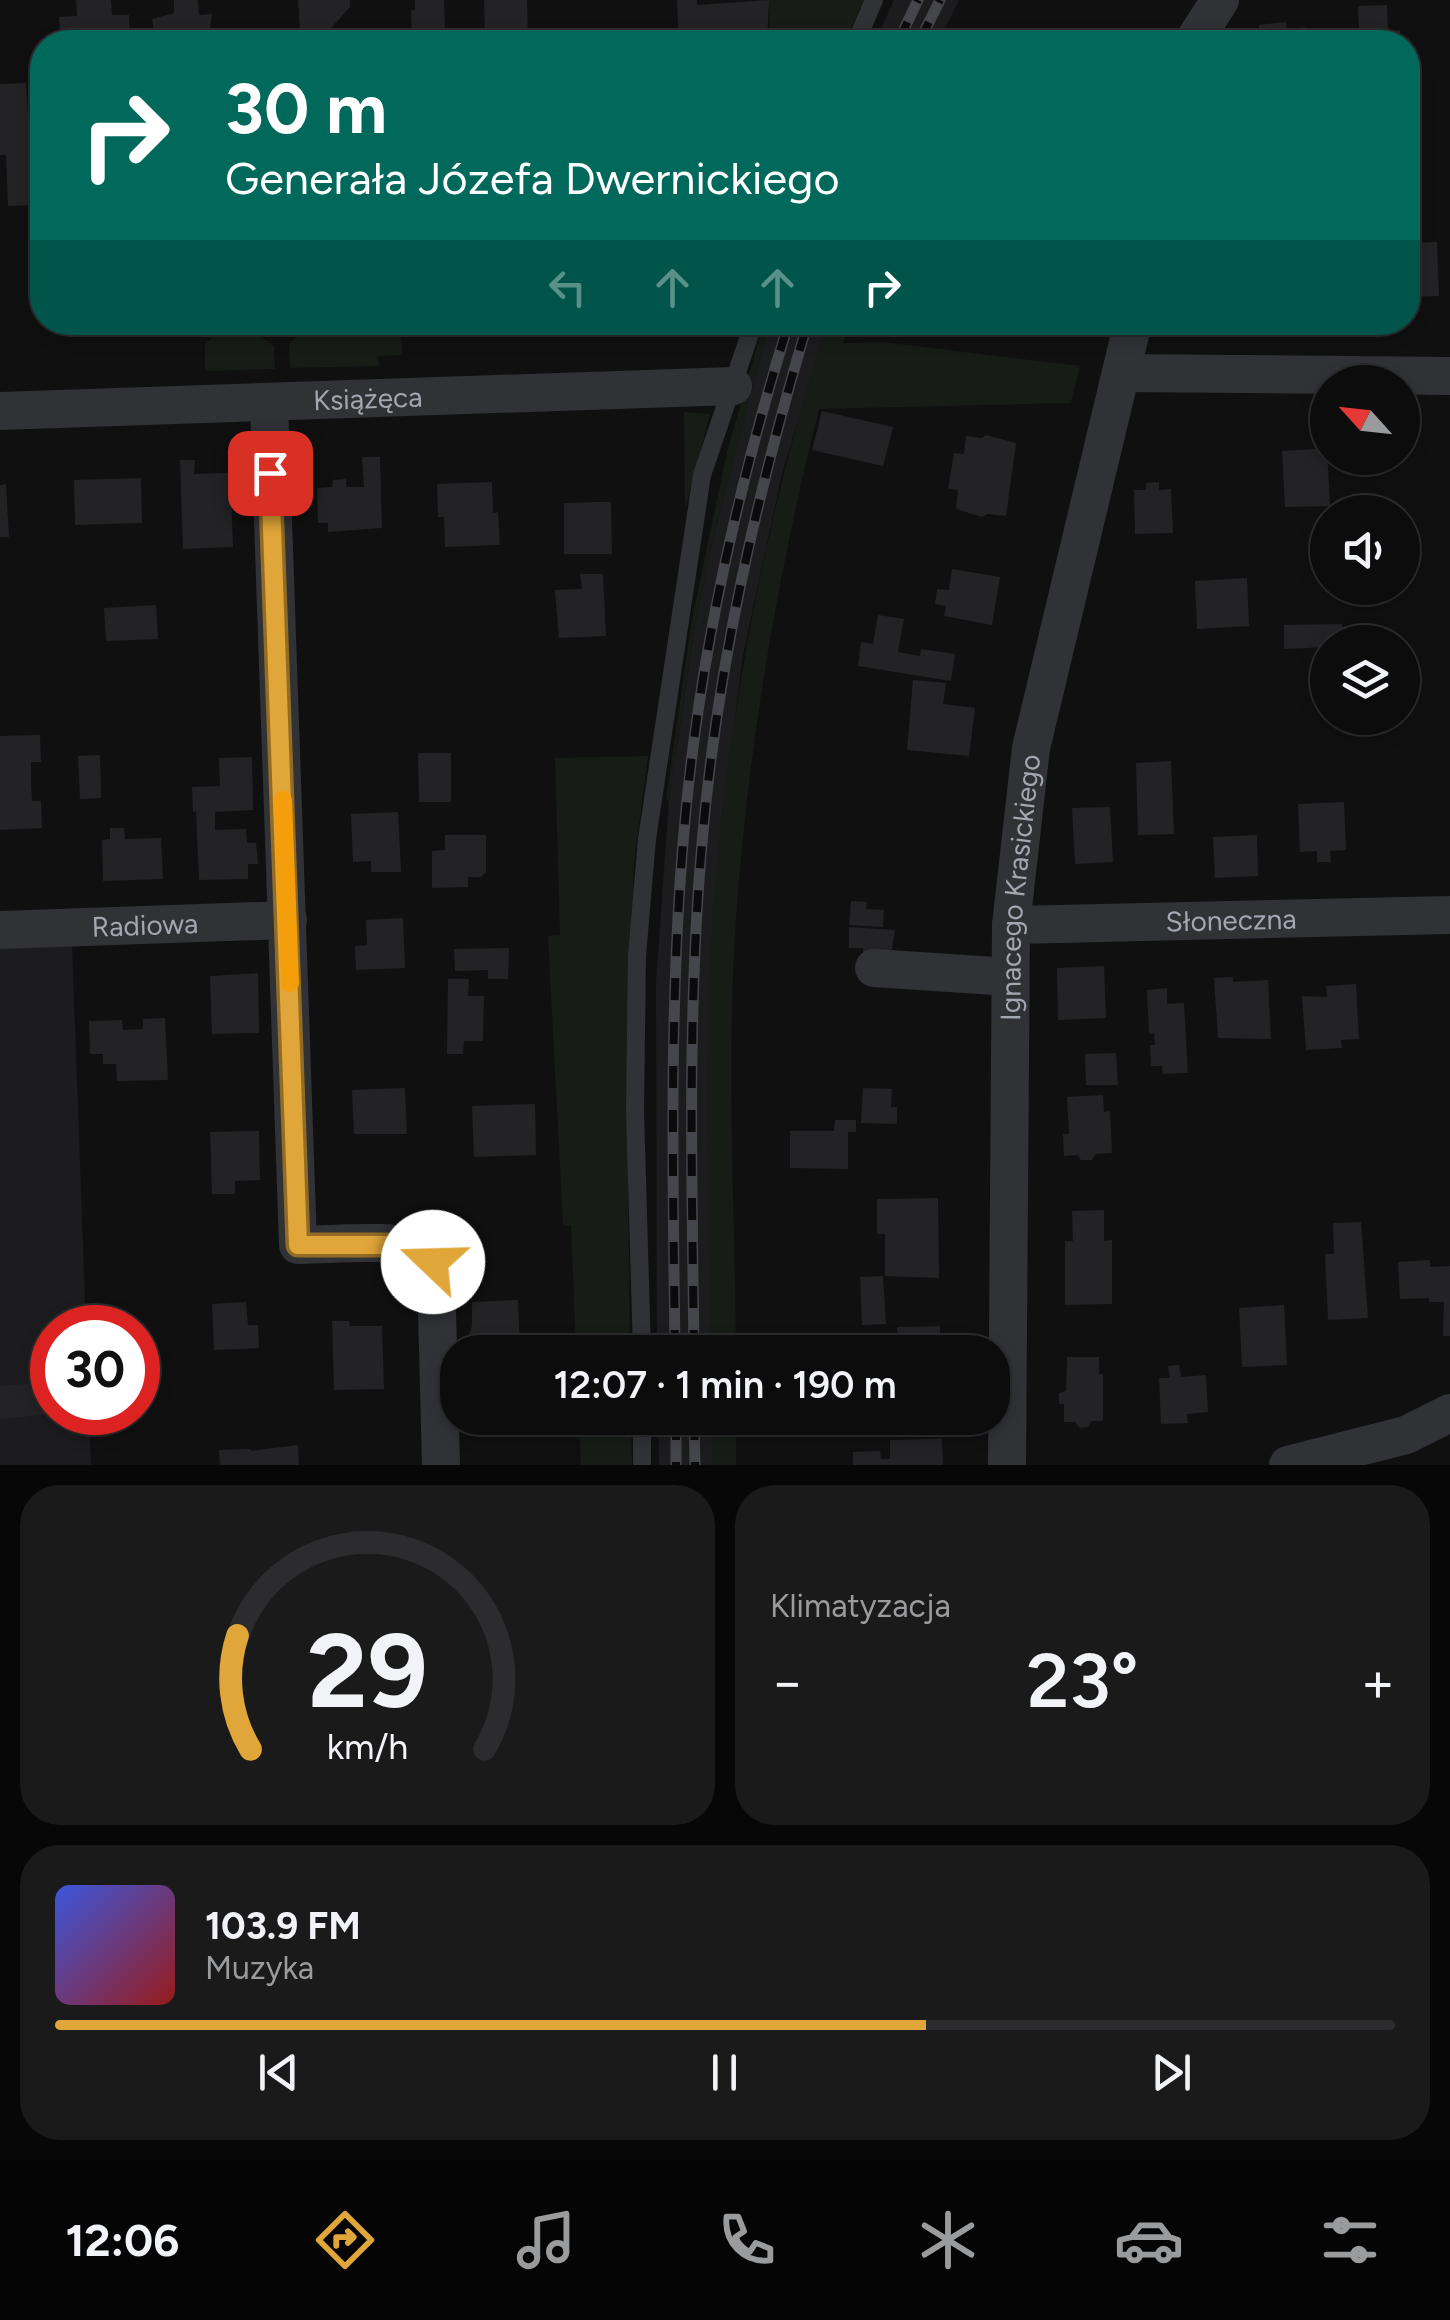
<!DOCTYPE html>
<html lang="pl">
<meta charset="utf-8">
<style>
body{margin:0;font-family:Figtree,sans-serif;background:#1a1a1b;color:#f1f3f6;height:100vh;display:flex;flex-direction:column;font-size:38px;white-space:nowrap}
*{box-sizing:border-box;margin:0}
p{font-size:32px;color:#9a9b9d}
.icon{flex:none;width:55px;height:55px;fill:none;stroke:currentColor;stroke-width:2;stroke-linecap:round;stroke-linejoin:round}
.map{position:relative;height:1465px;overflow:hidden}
.details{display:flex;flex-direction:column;gap:20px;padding:20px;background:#070707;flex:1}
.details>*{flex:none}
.banner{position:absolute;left:30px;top:30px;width:1390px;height:305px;border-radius:40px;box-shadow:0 5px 15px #0003,0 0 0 2px #2c2c2e;background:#00695c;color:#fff;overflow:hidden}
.needle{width:65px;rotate:297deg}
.fabs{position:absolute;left:1310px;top:365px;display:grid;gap:20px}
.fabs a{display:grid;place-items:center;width:110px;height:110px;border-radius:50%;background:#0c0c0d;box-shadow:0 5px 15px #0003,0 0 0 2px #2c2c2e;font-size:50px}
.speed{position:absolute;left:30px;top:1305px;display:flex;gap:20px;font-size:50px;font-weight:700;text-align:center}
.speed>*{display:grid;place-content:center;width:130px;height:130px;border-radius:50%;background:#0c0c0d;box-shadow:0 5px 15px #0003,0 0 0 2px #2c2c2e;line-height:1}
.speed .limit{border:15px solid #d22;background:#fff;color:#111}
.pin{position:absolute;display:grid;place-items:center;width:85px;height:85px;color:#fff;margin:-42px;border-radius:20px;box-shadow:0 5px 15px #0006}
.me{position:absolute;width:110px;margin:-55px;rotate:291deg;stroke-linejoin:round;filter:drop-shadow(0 0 8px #0008)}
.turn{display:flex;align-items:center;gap:35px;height:210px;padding:0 30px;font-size:45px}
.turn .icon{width:130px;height:130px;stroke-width:2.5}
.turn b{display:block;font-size:70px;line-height:85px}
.lanes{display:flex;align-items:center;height:95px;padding:0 30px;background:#0003;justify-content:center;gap:50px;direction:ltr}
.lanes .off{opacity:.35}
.big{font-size:75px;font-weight:600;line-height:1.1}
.details .widget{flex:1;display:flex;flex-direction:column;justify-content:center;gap:15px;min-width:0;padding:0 35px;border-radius:40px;background:#1a1a1b}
.details .dial{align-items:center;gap:0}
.dial svg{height:260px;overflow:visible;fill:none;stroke:#2c2c2e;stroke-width:7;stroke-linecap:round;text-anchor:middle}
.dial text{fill:#f1f3f6;stroke:none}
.song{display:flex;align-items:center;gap:30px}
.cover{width:120px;height:120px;border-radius:15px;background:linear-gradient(135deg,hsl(230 70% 55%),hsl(0 70% 35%))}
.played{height:10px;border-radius:5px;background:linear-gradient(90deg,#e1a639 65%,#2c2c2e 65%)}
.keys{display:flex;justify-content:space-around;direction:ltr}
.heat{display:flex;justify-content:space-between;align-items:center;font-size:55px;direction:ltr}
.details .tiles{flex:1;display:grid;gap:20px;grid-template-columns:1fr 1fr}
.widget:last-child{grid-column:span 2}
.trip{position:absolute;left:440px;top:1335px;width:570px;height:100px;border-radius:40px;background:#0c0c0d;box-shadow:0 5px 15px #0003,0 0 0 2px #2c2c2e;font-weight:600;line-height:100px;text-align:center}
.menu{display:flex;height:160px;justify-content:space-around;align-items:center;background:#050505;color:#9a9b9d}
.menu .icon{width:70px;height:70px}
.menu .on{color:#e1a639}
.menu b{font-size:45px;color:#f1f3f6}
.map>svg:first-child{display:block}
.built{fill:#1c1c1e}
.green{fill:#171c17}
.building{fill:#232325}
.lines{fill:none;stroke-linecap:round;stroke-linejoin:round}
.service{stroke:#313236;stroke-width:18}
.minor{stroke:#313236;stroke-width:38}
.rail-casing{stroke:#45464b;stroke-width:11}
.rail{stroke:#0b0b0c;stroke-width:8;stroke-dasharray:22;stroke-linecap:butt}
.route-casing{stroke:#926c25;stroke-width:25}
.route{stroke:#e1a639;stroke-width:18}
.slow{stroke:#f59e0b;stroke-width:18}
.labels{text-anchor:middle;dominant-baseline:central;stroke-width:10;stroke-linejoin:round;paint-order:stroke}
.street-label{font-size:28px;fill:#a2a7b1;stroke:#0b0b0c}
</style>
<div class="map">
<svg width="1450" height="1465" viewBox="0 0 1450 1465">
<rect width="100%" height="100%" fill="#101011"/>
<g class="built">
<path d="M894 0H959L938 42H875Z"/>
<path d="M769 323H827L782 474 743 655 721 824 711 989V1352H657L656 983 669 799 695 625 712 543Z"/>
<path d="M72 945 86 1327 52 1328V1412L89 1413 91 1465H0V948Z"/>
<path d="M658 1418H712V1465H659Z"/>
</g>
<g class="green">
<path d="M769 0H864L845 42H770Z"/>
<path d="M357 323H401L402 355 378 356 379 366 290 368 289 344 305 331 357 329Z"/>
<path d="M764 323H769L712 543 695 625 669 799 666 800 691 624 727 452Z"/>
<path d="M827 323H849L843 343 884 342 1080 366 1071 403 819 409C777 577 748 746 736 919 726 1062 735 1209 736 1352H711C709 1202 702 1049 714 899 730 702 767 511 827 323Z"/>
<path d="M256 333 274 346 275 369 205 371V344L215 335Z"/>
<path d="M684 412 710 414 685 510Z"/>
<path d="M648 756 634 864 628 1180 630 1352H576L571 1226 563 1225 548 936 560 935 555 758Z"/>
<path d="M579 1418H631L632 1465H581Z"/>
<rect x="712" y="1418" width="24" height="47"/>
</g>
<g class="building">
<path d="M76 0H111L112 15H129L130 42H61L59 17 77 16Z"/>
<path d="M174 0H198L199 15 212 14 208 42H156L152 19 174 13Z"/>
<path d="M298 0H350V7L330 29 300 31Z"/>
<path d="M415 0H444L445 35 412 37 411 10H415Z"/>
<path d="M484 0H527L528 42H485Z"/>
<path d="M677 0H697V5L769 0 767 42H679Z"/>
<path d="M1387 5 1388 31 1400 30V38H1409V42H1347L1346 31H1359L1358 6Z"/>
<path d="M1286 22 1287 29 1305 27 1306 42H1260L1259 25Z"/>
<path d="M26 83 28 115H42V205L8 206 6 155H0V84Z"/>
<path d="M1437 242 1439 296 1408 297V243Z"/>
<path d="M822 411 893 427 883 466 812 450Z"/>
<path d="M986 435 1016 443 1006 516 987 514 982 517 956 509 958 490 948 489 954 453 964 454 966 436 982 438Z"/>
<path d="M1327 448 1330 506 1285 507 1282 451Z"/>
<path d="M362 457H380L382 528 328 532V523H318L317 488 332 487 333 480 346 479V487H364Z"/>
<path d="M180 460H195L194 474 230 473 233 547 183 549Z"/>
<path d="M141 478 142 523 75 525 74 480Z"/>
<path d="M492 482 493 513 498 512 500 545 445 547 444 517H438L437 484Z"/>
<path d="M1159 482V490L1171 489 1173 533 1135 534 1134 490H1146V483Z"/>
<path d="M6 484 9 537H0V485Z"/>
<path d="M597 502H611L612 554H564V503Z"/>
<path d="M952 569 1000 577 992 625 944 616 946 606 935 604 937 589 949 590Z"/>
<path d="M580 574H603L606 636 559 638 555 590 582 589Z"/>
<path d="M1247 578 1249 626 1197 629 1195 581Z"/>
<path d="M156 605 158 639 106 641 104 608Z"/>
<path d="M878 615 904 619 898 652 920 656 921 649 955 654 951 681 858 666 861 642 873 644Z"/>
<path d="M1342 624 1343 642H1328V647L1284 649V625Z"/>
<path d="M913 680 946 683 943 704 975 708 969 756 907 750Z"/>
<path d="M40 735 41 762H31V782L32 801H41L42 828 0 830V736Z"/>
<path d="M418 753H451V802H419Z"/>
<path d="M100 755 101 798 80 799 78 756Z"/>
<path d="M252 757 253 810 215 812V830L246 829 247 843H256L258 864H248V879L199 880 196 811 193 812 192 787 220 786 219 758Z"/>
<path d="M1171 761 1174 834 1138 835 1136 763Z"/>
<path d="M1344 802 1346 850 1330 851 1331 862H1317V851L1300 852 1298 804Z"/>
<path d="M1110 807 1113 862 1075 864 1072 808Z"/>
<path d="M398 812 401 872H371V861L353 862 351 814Z"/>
<path d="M110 828H124L125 839 161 838 163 879 103 881 102 840 110 839Z"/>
<path d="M445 835H486V872L481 877H468V887L432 888V851L445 850Z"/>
<path d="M1257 835 1258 876 1215 878 1213 837Z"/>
<path d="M851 901 867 902 866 909 884 910 883 927 849 925Z"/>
<path d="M403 918 405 968 356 970 355 946 367 945 366 920Z"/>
<path d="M849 927 895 930 890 960 863 959V948H849Z"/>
<path d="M509 948 508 979H488V970L455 971 454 949Z"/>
<path d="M1104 966 1106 1018 1058 1020 1057 968Z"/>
<path d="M258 973 259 1033 212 1034 210 976Z"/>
<path d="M1233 977V982L1268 980 1271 1039 1218 1038 1214 978Z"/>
<path d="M448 979H469L468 996H484L483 1041H464L463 1054H447Z"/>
<path d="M1356 984 1359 1039 1341 1040 1342 1048 1306 1050 1302 996 1327 997 1326 986Z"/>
<path d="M1167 988V1004L1184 1003 1188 1073 1163 1074 1162 1066H1151L1150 1045H1155L1154 1033 1149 1034 1147 990Z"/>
<path d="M165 1018 168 1080 117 1081 116 1064H103V1054H90L89 1021 122 1020 123 1030 143 1029V1019Z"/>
<path d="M1116 1053 1118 1085H1086L1085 1054Z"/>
<path d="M405 1088 407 1134H354L352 1090Z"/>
<path d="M863 1088 892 1089 891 1107H897V1124L861 1123Z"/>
<path d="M1103 1095 1104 1112 1110 1111 1112 1153 1096 1154 1092 1160H1081L1077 1155 1064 1156 1063 1134H1069L1067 1097Z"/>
<path d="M535 1104 536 1155 474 1157 472 1106Z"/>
<path d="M835 1120H856V1132H848V1169L790 1168V1131H834Z"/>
<path d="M259 1131 260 1180 235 1181V1194H212L210 1132Z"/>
<path d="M938 1198 939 1278 885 1276V1234H877V1199Z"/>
<path d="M1104 1210V1241L1112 1240V1304L1065 1305V1241H1073L1072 1211Z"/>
<path d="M1361 1222 1368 1318 1328 1320 1325 1254H1334L1333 1223Z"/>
<path d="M1430 1260V1267L1450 1266V1336H1443L1444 1302H1429V1298L1400 1299 1398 1262Z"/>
<path d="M883 1276 886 1324 862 1325 860 1277Z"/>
<path d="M518 1300 520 1352H487L486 1344 474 1345 468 1339 472 1325V1302Z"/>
<path d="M246 1302 248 1325H258L259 1348 214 1350 212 1304Z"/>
<path d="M1284 1305 1287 1365 1242 1367 1239 1308Z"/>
<path d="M332 1321H349L350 1326H382L384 1389 334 1390Z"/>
<path d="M940 1326V1352H898L897 1327Z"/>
<path d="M1067 1357H1099V1374H1103V1421H1091L1088 1427 1080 1428 1075 1422H1064V1404H1059V1393L1066 1391Z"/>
<path d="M1179 1365 1181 1377 1206 1375 1208 1412 1187 1414 1188 1423 1161 1424 1159 1378H1170L1168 1366Z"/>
<path d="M52 1382V1414L0 1419V1386Z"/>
<path d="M942 1439 943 1465H853V1452L880 1451 881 1459H890V1440Z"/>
<path d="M298 1445 299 1465H220L219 1450 250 1449 251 1451Z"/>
</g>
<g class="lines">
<g class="service">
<path d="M856 42 874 0"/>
<path d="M642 1352 635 1110 637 956 647 839 702 475 754 322"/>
<path d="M642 1418V1465"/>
</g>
<g class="minor">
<path d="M1193 42 1220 0"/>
<path d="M1123 373 1450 376"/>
<path d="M269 404 298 1245C324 1245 408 1237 425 1252 432 1258 434 1265 436 1273L441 1465"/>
<path id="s1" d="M0 411 733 386"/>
<path id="s2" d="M1011 925 1450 915"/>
<path id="s3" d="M0 930 288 920"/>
<path d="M874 968 1010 977"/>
<path id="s4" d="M1007 1465 1011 925 1031 748 1133 322"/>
<path d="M1288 1465 1406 1435 1450 1413"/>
</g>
<g class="rail-casing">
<g id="rail">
<path d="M898 42 918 0"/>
<path d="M919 42 940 0"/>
<path d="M675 1352C673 1183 669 1013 683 843 697 666 736 492 789 322"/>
<path d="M694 1352C692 1183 687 1013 702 843 717 666 757 493 808 322"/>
<path d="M676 1418V1465"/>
<path d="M694 1418 695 1465"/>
</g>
</g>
<use href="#rail" class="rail"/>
</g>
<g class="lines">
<g class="route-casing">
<path id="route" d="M270 473 298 1245H405L423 1250 433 1262"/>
</g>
<use href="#route" class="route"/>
<path class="slow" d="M283 800 290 983"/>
</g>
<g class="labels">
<g class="street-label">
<text stroke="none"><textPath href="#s1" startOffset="368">Książęca</textPath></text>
<text stroke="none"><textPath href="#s4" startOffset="578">Ignacego Krasickiego</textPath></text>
<text stroke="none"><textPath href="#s2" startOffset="220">Słoneczna</textPath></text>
<text stroke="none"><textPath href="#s3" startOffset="145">Radiowa</textPath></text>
</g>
</g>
</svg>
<div class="fabs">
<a><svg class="needle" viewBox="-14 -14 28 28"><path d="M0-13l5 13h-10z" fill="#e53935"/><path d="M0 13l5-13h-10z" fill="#9a9b9d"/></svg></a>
<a><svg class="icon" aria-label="sound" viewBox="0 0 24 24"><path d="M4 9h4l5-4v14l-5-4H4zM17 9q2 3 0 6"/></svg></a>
<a><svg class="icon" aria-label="layers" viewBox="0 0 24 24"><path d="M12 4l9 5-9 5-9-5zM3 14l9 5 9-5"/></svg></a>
</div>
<div class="speed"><div class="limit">30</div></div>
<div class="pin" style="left:270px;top:473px;background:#d93025"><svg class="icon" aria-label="arrive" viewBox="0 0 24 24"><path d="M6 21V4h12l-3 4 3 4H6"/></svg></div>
<svg class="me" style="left:433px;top:1262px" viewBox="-20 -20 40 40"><circle r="19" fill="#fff"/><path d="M0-13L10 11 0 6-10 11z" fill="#e1a639"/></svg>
<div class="trip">12:07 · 1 min · 190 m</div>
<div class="banner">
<div class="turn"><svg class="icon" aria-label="right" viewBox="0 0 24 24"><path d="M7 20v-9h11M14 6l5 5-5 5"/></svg><div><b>30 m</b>Generała Józefa Dwernickiego</div></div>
<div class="lanes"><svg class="icon off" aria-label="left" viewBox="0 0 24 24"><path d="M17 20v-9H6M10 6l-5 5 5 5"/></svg><svg class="icon off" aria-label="ahead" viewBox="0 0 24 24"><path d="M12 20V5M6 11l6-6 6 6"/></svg><svg class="icon off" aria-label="ahead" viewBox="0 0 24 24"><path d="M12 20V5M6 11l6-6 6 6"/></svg><svg class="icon" aria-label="right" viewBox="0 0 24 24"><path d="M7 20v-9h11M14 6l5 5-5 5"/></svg></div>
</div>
</div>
<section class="details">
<div class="tiles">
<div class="widget dial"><svg viewBox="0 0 100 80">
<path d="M14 69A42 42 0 1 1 86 69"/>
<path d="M14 69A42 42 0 0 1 10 34" stroke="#e1a639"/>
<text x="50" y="56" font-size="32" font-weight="700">29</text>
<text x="50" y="72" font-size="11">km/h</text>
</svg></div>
<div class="widget"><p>Klimatyzacja</p>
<div class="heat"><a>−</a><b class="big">23°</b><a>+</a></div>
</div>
<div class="widget">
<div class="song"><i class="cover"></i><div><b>103.9 FM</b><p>Muzyka</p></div></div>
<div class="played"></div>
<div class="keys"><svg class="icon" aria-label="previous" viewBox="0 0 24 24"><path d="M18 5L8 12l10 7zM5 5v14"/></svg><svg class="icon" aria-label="pause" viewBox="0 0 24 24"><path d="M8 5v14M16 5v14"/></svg><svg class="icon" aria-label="next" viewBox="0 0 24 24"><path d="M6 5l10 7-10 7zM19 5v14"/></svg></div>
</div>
</div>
</section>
<nav class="menu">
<b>12:06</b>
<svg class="icon on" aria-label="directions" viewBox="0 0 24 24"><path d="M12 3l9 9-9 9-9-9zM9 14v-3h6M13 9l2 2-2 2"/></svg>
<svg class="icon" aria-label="music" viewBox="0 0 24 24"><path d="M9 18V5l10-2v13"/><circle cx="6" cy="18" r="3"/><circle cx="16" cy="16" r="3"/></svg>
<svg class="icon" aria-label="phone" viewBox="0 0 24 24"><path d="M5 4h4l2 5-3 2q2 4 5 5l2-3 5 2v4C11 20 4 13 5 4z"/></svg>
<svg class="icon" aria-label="climate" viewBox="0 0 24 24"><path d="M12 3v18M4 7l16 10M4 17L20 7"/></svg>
<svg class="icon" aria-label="car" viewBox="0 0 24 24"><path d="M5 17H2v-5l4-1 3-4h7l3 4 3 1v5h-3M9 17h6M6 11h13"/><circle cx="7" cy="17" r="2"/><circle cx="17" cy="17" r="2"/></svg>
<svg class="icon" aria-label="filters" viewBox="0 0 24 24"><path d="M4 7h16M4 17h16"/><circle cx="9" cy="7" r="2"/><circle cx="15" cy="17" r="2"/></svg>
</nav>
